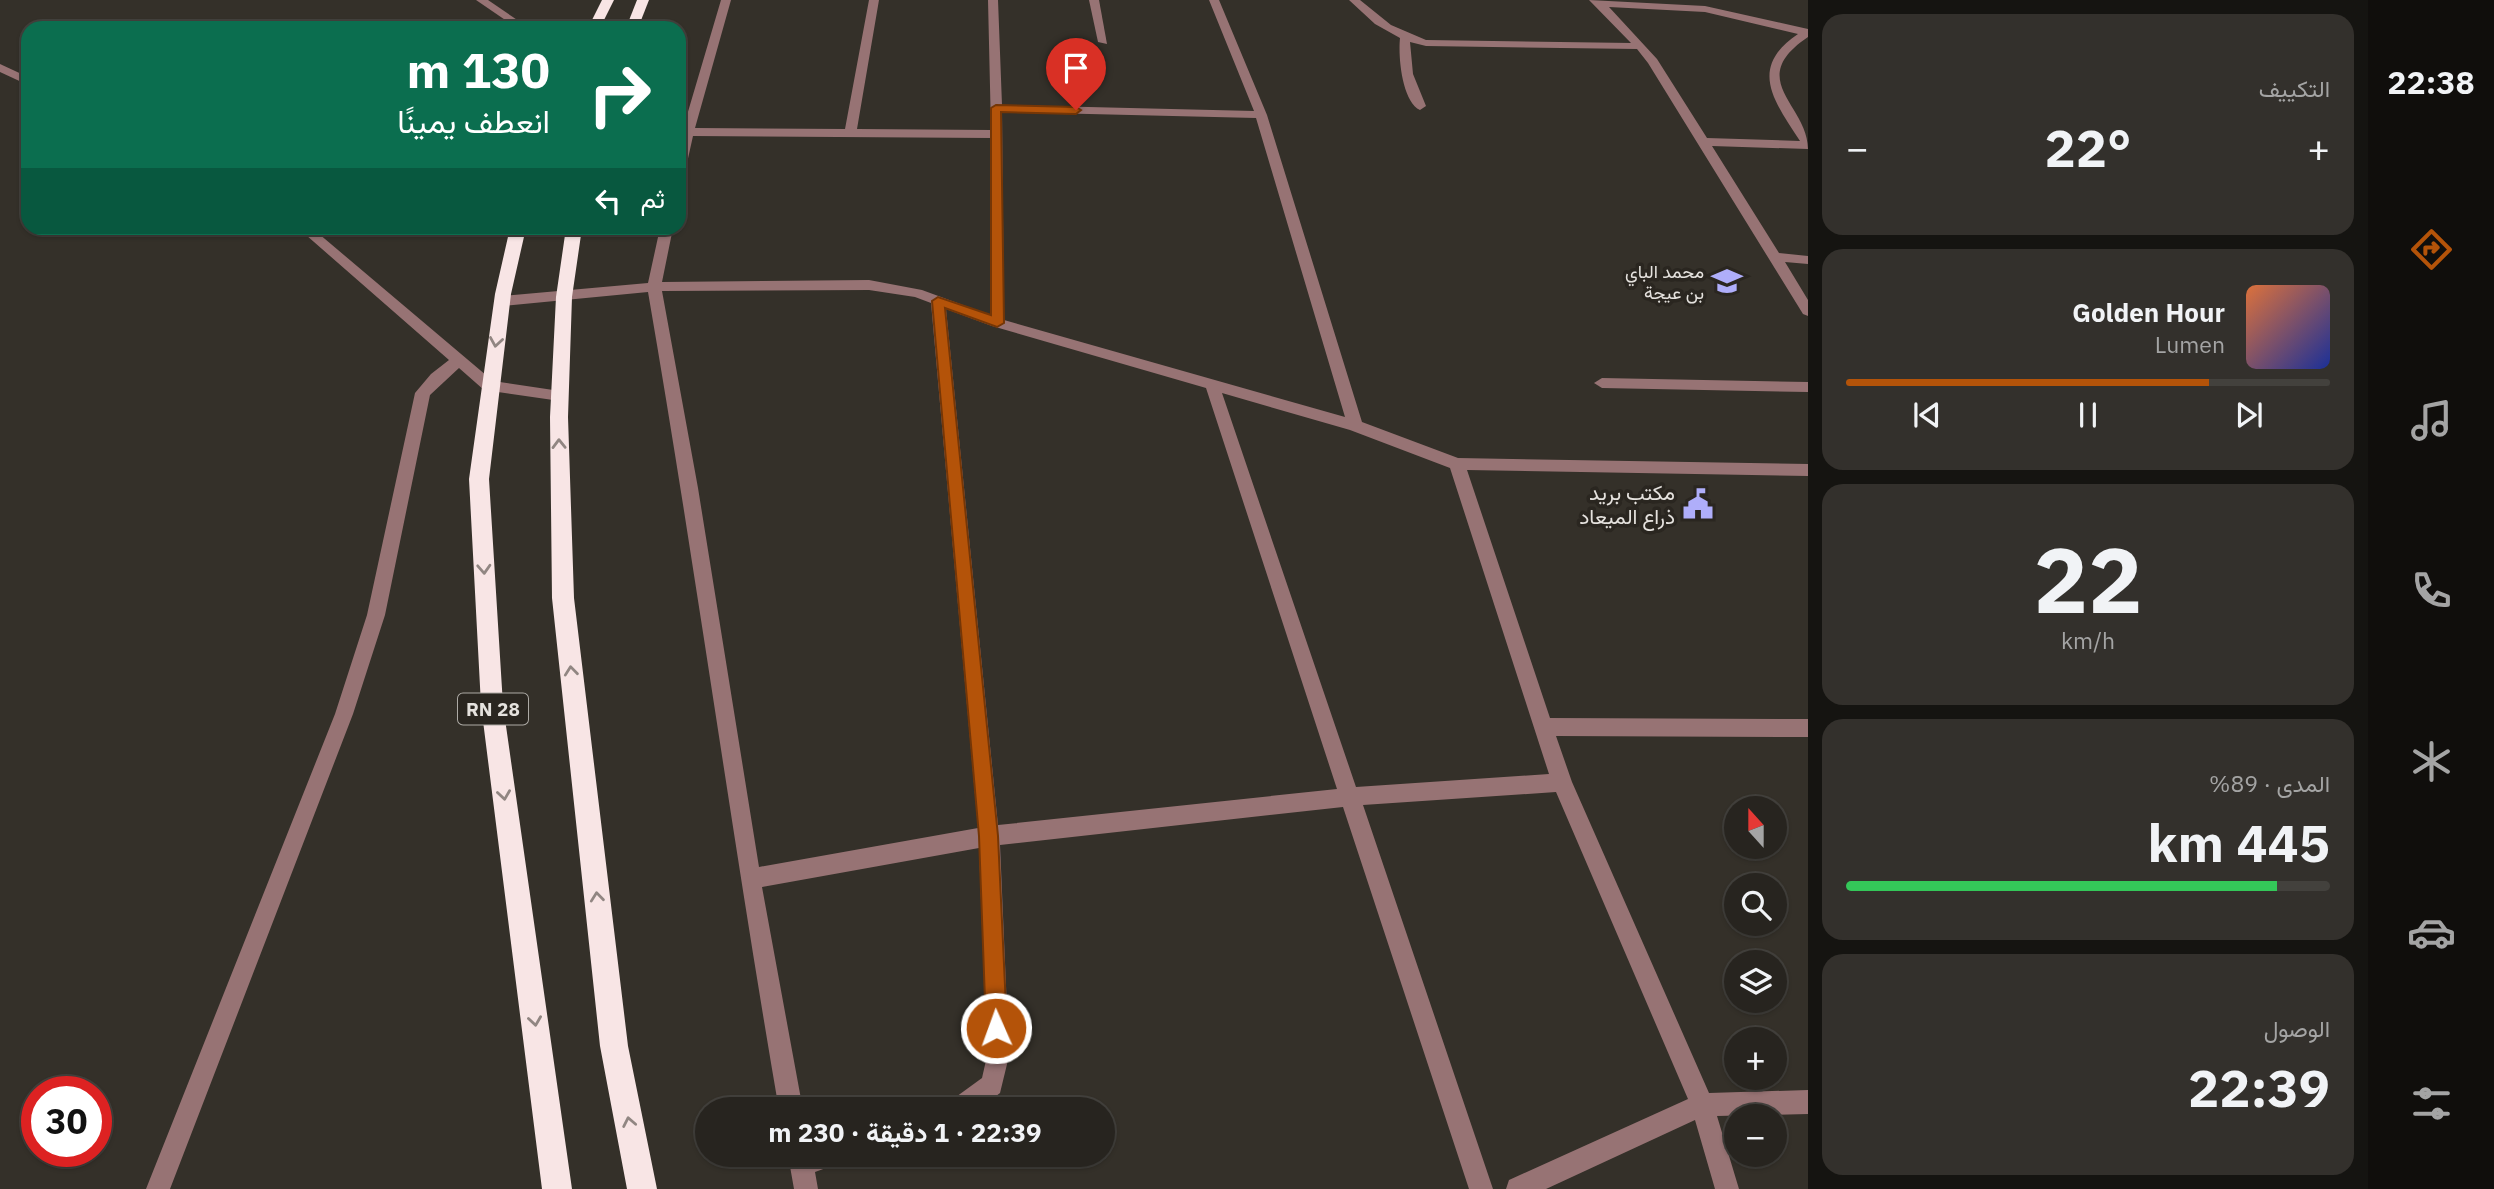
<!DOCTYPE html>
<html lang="ar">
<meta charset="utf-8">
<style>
body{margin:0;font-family:"IBM Plex Sans",Vazirmatn,sans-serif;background:#33302c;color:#f1f3f6;direction:rtl;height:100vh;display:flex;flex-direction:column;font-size:26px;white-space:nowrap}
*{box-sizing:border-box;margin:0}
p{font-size:23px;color:#a4a4a4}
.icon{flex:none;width:38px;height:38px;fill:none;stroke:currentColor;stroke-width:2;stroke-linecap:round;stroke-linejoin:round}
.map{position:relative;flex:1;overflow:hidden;direction:ltr}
.drawer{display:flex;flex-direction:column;gap:14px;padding:14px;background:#151411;width:560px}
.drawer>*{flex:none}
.top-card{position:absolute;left:21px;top:21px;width:665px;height:214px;border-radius:21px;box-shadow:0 2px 5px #0004,0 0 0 2px #43413d;direction:rtl;background:#0b6e4f;color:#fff;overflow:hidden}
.needle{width:46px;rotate:339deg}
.fabs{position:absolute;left:1724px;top:796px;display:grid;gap:14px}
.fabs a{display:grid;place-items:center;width:63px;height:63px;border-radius:50%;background:#27241f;box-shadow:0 2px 5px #0004,0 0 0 2px #43413d;font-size:35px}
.speed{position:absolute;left:21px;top:1076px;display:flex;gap:14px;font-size:35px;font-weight:700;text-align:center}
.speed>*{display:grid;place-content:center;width:91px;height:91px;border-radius:50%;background:#27241f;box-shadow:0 2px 5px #0004,0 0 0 2px #43413d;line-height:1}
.speed .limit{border:10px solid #d22;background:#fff;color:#111}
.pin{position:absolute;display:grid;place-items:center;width:60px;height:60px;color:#fff;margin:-72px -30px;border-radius:50% 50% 50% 0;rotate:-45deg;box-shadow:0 0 7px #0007}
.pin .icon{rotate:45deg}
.me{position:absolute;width:77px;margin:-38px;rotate:358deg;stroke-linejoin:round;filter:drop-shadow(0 0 5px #0008)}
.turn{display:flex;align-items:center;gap:24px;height:147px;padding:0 21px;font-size:32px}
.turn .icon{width:91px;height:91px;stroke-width:2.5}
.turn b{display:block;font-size:49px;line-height:60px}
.then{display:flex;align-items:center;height:66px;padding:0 21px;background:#0003;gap:14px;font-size:26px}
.big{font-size:52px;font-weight:700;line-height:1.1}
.drawer .card{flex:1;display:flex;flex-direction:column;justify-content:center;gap:10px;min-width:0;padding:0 24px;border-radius:21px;background:#33302c}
.drawer .dial{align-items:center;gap:0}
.dial b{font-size:91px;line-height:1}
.song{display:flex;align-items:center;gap:21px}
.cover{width:84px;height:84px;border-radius:10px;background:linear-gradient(135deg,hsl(20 70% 55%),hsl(230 70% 35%))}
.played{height:7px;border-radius:4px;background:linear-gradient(90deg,#b45309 75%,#43413d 75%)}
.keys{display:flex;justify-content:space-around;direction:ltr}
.heat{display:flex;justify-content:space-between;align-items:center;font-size:38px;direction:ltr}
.charge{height:10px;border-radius:5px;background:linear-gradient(90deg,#34c759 89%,#43413d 0)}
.trip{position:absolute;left:695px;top:1097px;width:420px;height:70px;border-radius:35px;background:#27241f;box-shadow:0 2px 5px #0004,0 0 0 2px #43413d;font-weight:700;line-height:70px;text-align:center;direction:rtl}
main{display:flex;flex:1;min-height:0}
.tabs{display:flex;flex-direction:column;width:126px;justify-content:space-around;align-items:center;background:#100e0c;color:#a4a4a4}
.tabs .icon{width:49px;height:49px}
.tabs .on{color:#b45309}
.tabs b{font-size:32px;color:#f1f3f6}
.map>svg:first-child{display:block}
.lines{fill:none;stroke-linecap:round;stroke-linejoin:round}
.minor{fill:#977374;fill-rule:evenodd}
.highway{fill:#f8e5e5;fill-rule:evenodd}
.oneway{stroke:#918682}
.route{fill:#b45309;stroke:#753606;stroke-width:2}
.labels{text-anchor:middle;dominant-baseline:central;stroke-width:7;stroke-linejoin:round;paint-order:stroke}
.far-poi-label{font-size:18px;fill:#e5e2de;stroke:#2a2620;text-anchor:end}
.shield{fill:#2a2620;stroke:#adaaa5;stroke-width:2}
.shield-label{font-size:19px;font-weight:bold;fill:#e5e2de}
.poi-label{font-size:21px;fill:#e5e2de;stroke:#2a2620;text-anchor:end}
</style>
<main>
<nav class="tabs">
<b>22:38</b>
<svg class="icon on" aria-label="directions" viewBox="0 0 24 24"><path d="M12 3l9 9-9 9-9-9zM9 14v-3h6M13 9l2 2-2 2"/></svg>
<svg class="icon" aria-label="music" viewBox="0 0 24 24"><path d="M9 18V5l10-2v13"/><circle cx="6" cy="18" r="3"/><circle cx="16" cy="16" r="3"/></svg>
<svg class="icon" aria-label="phone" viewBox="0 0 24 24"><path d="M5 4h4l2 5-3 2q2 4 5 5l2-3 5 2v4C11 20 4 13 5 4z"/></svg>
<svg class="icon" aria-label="climate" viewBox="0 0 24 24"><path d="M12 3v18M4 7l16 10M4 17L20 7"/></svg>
<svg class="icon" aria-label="car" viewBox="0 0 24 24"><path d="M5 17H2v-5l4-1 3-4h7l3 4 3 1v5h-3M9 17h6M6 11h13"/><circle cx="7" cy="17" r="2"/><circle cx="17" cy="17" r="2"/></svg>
<svg class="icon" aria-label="filters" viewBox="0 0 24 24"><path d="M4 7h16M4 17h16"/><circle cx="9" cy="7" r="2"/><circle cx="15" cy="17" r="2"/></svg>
</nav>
<section class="drawer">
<div class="card"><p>التكييف</p>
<div class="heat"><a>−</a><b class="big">22°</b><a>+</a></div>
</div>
<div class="card">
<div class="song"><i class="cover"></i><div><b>Golden Hour</b><p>Lumen</p></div></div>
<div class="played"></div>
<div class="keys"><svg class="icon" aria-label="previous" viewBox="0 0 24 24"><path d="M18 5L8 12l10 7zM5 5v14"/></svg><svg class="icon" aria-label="pause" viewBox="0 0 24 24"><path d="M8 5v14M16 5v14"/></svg><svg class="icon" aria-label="next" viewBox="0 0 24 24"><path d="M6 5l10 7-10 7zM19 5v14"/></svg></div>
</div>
<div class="card dial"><b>22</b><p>km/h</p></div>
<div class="card"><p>المدى · 89%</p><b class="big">445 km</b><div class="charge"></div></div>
<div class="card"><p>الوصول</p><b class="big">22:39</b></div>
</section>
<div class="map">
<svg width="1808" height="1189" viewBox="0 0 1808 1189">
<rect width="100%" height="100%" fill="#343029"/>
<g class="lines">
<g class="minor">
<path d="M476 0H488L529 28H517Z"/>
<path d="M721 0H731L695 128 845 129 869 0H879L857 129 991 130 988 0H998L1002 105 1254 111 1209 0H1219L1267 115 1362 422 1458 458 1808 464V476L1467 470 1550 718 1808 719V737L1556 736 1572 782 1709 1093 1808 1090V1114L1717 1116 1739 1189H1715L1695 1120 1546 1189H1506L1509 1180 1688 1099 1556 792 1363 805 1493 1189H1469L1343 807 1000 845 1009 1056 1000 1093 978 1110H945L949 1102 982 1078 987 1056 979 848 762 887 803 1110H779C732 837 695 564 648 292L502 306 495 301 502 296 648 283 660 228H673L662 282 869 280 922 290 990 315 991 138 693 136 685 172 679 176 682 132ZM1002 112 1256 118 1345 417 1004 320ZM869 290 915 297 931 303 978 828 759 867 698 488 662 291ZM946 309 992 326 1206 388 1337 789 998 825ZM1222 393 1350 430 1450 468 1549 774 1356 787Z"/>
<path d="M1089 0H1099L1107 44 1098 42Z"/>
<path d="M1349 0H1360L1391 25 1426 40 1631 43 1589 0 1705 6 1808 29V37C1744 80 1808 105 1808 149L1712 146 1779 253 1808 256V264L1785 262 1808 300V316L1803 314 1648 63 1637 49 1426 46 1410 42 1413 74 1426 106 1420 110C1402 101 1398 57 1400 38L1375 24ZM1609 7 1705 12 1798 34C1747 68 1775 102 1800 141L1707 138 1657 59Z"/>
<path d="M0 64 28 77V85L0 72Z"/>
<path d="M298 228H312L493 381 560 391 568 396 560 401 484 390 459 368 430 395 385 615 353 714 170 1189H146L335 714 367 615 415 393 431 374 449 360Z"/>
<path d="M1602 378 1808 382V392L1602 388 1594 383Z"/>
<path d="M788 1155H840L837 1164 815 1172 818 1189H794Z"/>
</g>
<g class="highway">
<path d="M602 0H614L600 28H588Z"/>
<path d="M637 0H649L638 28H626Z"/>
<path d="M510 228H526L511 294 489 479 503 705 572 1189H542L481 705 469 479 495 294Z"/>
<path d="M566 228H582L572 297 568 417 574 598 628 1046 657 1189H627L600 1046 552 598 550 417 556 297Z"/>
</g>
</g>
<defs><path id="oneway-chevron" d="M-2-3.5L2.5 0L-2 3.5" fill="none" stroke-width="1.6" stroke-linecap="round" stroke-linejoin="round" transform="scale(1.75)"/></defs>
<g class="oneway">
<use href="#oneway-chevron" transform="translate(496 342) rotate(99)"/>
<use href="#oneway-chevron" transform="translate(559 444) rotate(-91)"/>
<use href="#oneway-chevron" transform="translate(484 569) rotate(87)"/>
<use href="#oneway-chevron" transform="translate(571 671) rotate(-96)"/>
<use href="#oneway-chevron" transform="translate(504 795) rotate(82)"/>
<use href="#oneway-chevron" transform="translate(597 897) rotate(-96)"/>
<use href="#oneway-chevron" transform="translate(535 1021) rotate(82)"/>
<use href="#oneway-chevron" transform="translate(629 1122) rotate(-101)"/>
</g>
<path class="route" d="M996 105 1076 107 1081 110 1076 114 1001 112 1004 323 997 327 945 308 998 836 1007 1028 1004 1036 996 1039 989 1036 986 1028 979 836 932 301 938 297 991 315V108Z"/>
<defs>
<g id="school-bare" transform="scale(2.415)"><path d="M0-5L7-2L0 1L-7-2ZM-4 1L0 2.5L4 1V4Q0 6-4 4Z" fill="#afaefa" stroke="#2a2620" stroke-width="2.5" paint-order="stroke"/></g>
<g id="civic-bare" transform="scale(2.415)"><path d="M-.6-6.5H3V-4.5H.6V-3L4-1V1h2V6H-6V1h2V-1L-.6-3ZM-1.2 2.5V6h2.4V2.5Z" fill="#afaefa" stroke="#2a2620" stroke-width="2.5" paint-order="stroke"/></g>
</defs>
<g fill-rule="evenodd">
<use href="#school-bare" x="1727" y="281"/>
<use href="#civic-bare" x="1698" y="504"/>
</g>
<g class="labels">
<g class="far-poi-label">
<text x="1704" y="271">محمد الباي<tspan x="1704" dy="21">بن عيجة</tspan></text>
</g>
<rect class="shield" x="458" y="693.5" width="70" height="31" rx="5"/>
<g class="shield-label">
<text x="493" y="709">RN 28</text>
</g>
<g class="poi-label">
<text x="1675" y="492">مكتب بريد<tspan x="1675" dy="24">ذراع الميعاد</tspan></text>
</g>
</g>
</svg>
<div class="fabs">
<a><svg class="needle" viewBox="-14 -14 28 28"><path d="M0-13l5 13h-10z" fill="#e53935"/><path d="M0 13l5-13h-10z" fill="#a4a4a4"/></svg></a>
<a><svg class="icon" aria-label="search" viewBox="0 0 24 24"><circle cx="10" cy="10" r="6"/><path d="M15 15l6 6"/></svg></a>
<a><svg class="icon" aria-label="layers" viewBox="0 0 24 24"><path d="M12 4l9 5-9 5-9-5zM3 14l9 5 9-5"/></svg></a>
<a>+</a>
<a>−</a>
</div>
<div class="speed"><div class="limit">30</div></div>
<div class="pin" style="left:1076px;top:110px;background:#d93025"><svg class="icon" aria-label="arrive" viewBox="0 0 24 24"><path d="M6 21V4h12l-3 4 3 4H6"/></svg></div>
<svg class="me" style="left:996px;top:1028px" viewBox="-20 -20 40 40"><circle r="17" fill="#b45309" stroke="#fff" stroke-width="3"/><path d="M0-11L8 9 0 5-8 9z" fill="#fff"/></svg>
<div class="trip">22:39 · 1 دقيقة · 230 m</div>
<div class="top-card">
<div class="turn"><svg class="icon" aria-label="right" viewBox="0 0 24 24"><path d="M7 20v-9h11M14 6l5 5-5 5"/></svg><div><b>130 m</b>انعطف يمينًا</div></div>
<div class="then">ثم<svg class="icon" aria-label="left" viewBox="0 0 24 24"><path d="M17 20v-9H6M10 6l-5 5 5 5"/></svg></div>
</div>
</div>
</main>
